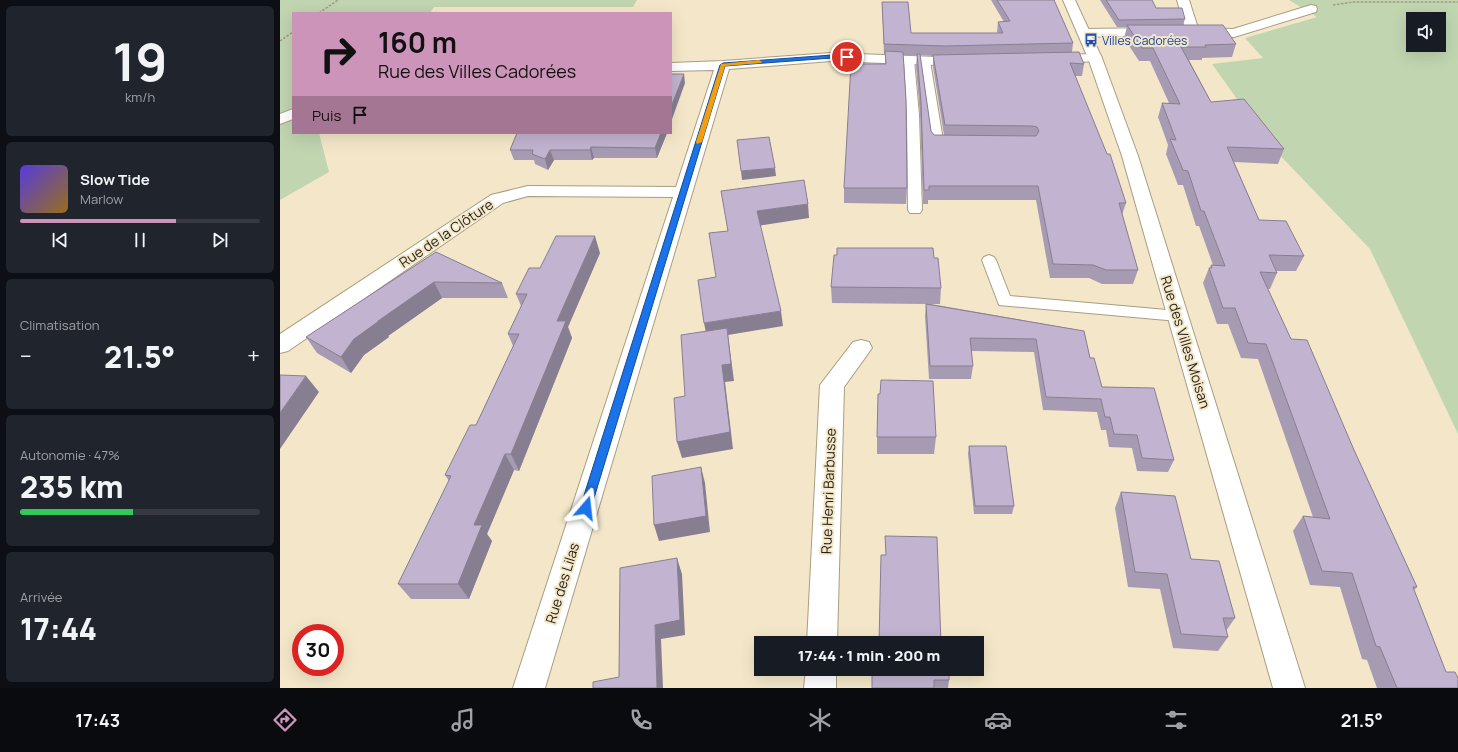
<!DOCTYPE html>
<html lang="fr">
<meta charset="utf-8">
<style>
body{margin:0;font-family:Manrope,sans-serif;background:#20242c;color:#f1f3f6;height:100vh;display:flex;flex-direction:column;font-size:15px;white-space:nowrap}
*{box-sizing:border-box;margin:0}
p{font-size:13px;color:#9ea1a6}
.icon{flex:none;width:22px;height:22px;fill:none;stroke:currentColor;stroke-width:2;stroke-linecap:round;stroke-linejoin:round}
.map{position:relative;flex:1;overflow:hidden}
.side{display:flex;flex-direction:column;gap:6px;padding:6px;background:#0d0f14;width:280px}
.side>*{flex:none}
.banner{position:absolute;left:12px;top:12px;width:380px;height:122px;border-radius:0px;box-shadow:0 4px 16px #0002;background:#cd94b9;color:#111;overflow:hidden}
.controls{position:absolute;left:1126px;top:12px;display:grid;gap:8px}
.controls a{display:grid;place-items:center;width:40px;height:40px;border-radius:0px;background:#171b24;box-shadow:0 4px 16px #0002;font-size:20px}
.speed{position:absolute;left:12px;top:624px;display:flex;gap:8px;font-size:20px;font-weight:700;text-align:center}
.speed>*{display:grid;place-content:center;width:52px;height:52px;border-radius:50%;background:#171b24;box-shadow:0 4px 16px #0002;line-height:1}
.speed .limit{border:6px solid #d22;background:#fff;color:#111}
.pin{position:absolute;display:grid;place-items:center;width:34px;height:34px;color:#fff;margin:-17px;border:2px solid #fff;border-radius:50%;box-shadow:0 1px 4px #0007}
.me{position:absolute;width:44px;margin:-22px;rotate:17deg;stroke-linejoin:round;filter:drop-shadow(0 0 3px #0008)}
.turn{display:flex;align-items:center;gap:14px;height:84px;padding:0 20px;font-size:18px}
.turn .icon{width:52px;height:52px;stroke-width:2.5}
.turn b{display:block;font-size:28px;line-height:34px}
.then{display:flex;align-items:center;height:38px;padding:0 20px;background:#0003;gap:8px;font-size:15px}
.big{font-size:30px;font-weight:800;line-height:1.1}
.side .widget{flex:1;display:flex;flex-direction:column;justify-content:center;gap:6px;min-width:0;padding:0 14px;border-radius:6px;background:#20242c}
.side .dial{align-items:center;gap:0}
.dial b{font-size:52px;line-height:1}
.song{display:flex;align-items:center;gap:12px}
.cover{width:48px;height:48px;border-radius:6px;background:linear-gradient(135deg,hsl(250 70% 55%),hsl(40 70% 35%))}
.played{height:4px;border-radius:2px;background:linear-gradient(90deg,#cd94b9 65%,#363941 65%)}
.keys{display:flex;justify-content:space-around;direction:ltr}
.heat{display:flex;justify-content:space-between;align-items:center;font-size:22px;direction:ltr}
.charge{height:6px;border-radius:3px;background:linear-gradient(90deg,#34c759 47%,#363941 0)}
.trip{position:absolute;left:474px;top:636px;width:230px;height:40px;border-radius:0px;background:#171b24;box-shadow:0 4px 16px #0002;font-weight:800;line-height:40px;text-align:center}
.dock{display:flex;height:64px;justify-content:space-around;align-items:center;background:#090b0e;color:#9ea1a6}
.dock .icon{width:28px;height:28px}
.dock .selected{color:#cd94b9}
.dock b{font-size:18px;color:#f1f3f6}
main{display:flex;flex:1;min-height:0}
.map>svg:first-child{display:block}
.green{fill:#c1d5b1;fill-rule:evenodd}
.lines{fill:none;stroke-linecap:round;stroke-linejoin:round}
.service-casing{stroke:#a99d80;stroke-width:2}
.minor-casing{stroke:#a99d80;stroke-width:2}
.secondary-casing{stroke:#a99d80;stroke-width:2}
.path{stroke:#a19881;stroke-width:1.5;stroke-dasharray:2.5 1.5;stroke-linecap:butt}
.service{fill:#fff;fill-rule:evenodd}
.minor{fill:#fff;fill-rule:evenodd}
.secondary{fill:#fff;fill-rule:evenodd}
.wall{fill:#a79bb3;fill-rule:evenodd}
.shaded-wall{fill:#887e92}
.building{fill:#c2b4d0;stroke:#887e92}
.route{fill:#1a73e8;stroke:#114b97}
.slow{fill:#f59e0b}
.labels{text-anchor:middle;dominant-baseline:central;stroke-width:4;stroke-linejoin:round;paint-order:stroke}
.far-transit-label{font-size:12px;fill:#164399;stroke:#f4e7c9;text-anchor:start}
.street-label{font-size:14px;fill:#231e13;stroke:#f4e7c9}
</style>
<main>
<section class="side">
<div class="widget dial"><b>19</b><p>km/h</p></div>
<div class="widget">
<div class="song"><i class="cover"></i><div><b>Slow Tide</b><p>Marlow</p></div></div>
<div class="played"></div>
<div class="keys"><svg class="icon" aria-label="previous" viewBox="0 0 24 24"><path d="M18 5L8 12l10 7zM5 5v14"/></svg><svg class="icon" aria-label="pause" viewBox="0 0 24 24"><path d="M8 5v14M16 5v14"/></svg><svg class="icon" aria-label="next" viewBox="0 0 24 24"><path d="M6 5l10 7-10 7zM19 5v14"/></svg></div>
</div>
<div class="widget"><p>Climatisation</p>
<div class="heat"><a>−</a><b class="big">21.5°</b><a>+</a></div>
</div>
<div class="widget"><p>Autonomie · 47%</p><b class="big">235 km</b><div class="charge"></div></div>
<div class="widget"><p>Arrivée</p><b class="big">17:44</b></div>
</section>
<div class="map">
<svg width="1178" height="688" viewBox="0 0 1178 688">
<rect width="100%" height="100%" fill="#f4e7c9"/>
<g class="green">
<path d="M0 0H357L353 7H154L150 13H13V133H39L49 172 0 200Z"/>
<path d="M1009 0H1178V434L1090 249 990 145 932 64 983 58 965 38 1037 17ZM1133 19H1159V45H1133Z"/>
</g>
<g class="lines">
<g class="service-casing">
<g id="service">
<path d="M629 57 634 60 639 115 642 210 640 213H630L628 210 627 115 624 60Z"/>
<path d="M645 58 650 61 663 140 672 141 674 144 672 147H654L652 144 640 61Z"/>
<path d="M709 255 714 257 716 260 730 296 898 311 903 312 906 316 903 320 898 321 719 305 702 260 704 257Z"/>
</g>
</g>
<g class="minor-casing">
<g id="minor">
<path d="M897 0H909L918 28 953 29 1031 5 1036 6 1037 9 1036 12 954 37 913 36 908 35 906 32Z"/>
<path d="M875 28 880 29 882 32 880 35 805 37 800 36 798 33 800 30 805 29Z"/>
<path d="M551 53 683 58 688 59 690 62 688 65 683 66 551 61 449 69 265 688H233L393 197 248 196 223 203 8 351 0 353V334L211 195 248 186 396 187 434 70 391 71V63L443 61Z"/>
<path d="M815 54 820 55 822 58 820 61 772 63 767 62 765 59 767 56 772 55Z"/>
<path d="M13 109V119L0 124V114Z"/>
<path d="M581 340 589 342 592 348 564 387 557 643H527L540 385 573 342Z"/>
<path d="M526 669H556V688H524Z"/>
</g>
</g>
<g class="secondary-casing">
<path id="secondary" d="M783 0H795L822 58 858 156 1025 688H993L842 156 808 58Z"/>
</g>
<g class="path">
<path d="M1053 5 1073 2H1178"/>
<path d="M39 13 58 0"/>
<path d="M0 41 13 32"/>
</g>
<use href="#service" class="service"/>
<use href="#minor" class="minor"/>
<use href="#secondary" class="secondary"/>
</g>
<g class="wall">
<path d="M711 0H774L793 43 792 52 804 64 802 76H795L846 203 842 215 858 270 853 284H822L809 278H770L756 200H648V204H643L640 115 636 66 637 55H623L627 188 626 204 564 203V188L605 64V54H604L602 2 631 33H718L717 32 718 22H724ZM640 55 653 56V67L664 135H654L651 131Z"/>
<path d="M820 0H872L876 8 905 19 903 25 956 44 952 57 922 58V60H909L931 102 1004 149 998 164 954 162 979 220 1024 256 1016 271H996L997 273 990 289H987L1011 339 1074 450 1137 587 1134 590 1166 672 1178 688H1097L1087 660 1082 659 1060 587 1030 585 1013 531 1023 516 1033 517 978 359 961 358 948 324H937L923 283 929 268H930L931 265H933L919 226H916L903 185H898L886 154 888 145 878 117 882 103H889L870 61H859L844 38 847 27H837Z"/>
<path d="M237 133H387L377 158H314L312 160H274L268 170 255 164 254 160H234L230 150Z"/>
<path d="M156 252 222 283 228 298H162L108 336 109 337 84 355 71 373 37 353 26 337Z"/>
<path d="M320 253 288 327 292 338 239 471 234 470 207 534 212 541 189 599H131L118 584 169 481 165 475 196 425 233 346 228 334 241 306 236 294Z"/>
<path d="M654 258 661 288 660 304H651L804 331 810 358 822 387 894 460 888 472 857 471 852 448 829 447 826 430H821L817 412 763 410 754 352 691 351 693 366 691 379H649L645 316 646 304 552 303 551 287Z"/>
<path d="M597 437H656L654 454H597Z"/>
<path d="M689 446 734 506 732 514H694L688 454Z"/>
<path d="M841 492 911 559 955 618 946 631 948 637 938 651 893 648 880 589 848 587 835 508Z"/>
<path d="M592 669 669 680 668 688H592Z"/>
</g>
<g class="shaded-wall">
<path d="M404 74 405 83 391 122V107Z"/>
<path d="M381 133H387L377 158 375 148Z"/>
<path d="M311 147 314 158 312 160 310 150Z"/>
<path d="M270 150 274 160 268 170 265 159Z"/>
<path d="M495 168 496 176 462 180 461 171Z"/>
<path d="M528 204 529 218 478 226 477 211Z"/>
<path d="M315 236 320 253 288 327 292 338 239 471 231 454 277 321Z"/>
<path d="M154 282 162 298 108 336 109 337 84 355 71 373 61 357 74 339 98 321Z"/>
<path d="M501 311 503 326 448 335 454 381 445 382 453 449 402 458 397 442 427 338 424 323Z"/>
<path d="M26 376 39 392 0 449V413Z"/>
<path d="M225 454 234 470 207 534 212 541 189 599 178 584 194 525Z"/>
<path d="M421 467 425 483 430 532 379 541 374 525Z"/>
<path d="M397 558 402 574 405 635 381 639 383 688H377L375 625Z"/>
</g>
<g class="building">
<path d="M717 0H774L793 43 665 46 604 44 602 2H628L631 33H723L718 22 730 21Z"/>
<path d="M826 0H872L876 8H902L905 19 839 20Z"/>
<path d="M847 25H943L956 44 925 45 926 47H901L931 102 964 99 1004 149 947 147 979 220 1006 221 1024 256 989 255 997 273 980 272 1011 339 1027 340 1074 450 1137 587H1133L1166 672H1175L1178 678V688H1117L1100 647 1096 646 1072 573 1042 571 1023 516 1050 519 986 344 968 343 955 308H943L929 268H932L931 265 945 266 924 211H921L908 171 903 170 890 139 896 140 882 103 900 104 873 48H862Z"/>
<path d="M605 51 623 52 626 100 627 188H564L571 64H606Z"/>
<path d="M799 52 804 64 790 63 827 154H830L846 203H839L858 270H826L813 265 773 264 758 186H649V190H644L641 102 637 54H640L651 131 654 135 756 136 759 131 757 127 752 126 665 125 653 55Z"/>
<path d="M391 74H404L391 107Z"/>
<path d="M237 133H381L375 148 311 147 310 150H270L265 159 252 154 253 150H230Z"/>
<path d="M489 137 495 168 461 171 457 140Z"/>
<path d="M524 180 528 204 477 211 501 311 424 323 418 280 436 277 429 233 448 231 441 191Z"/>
<path d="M276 236H315L277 321H286L231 454H225L194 525H202L178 584H118L171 476 165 475 190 425H196L239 334H228L247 294H236L249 268H260Z"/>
<path d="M557 248H653L654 258H658L661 288 551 287 554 255H557Z"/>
<path d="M156 252 222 283 154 282 98 321H99L74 339 61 357 26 337Z"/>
<path d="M646 304 804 331 810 358H814L822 387 874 388 894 460 862 458 857 435 834 434 830 417H825L821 399 766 397 756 339 690 338 693 366H650Z"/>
<path d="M447 328 451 364 442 365 450 432 397 442 394 398 405 396 401 335Z"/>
<path d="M0 375 26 376 0 413Z"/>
<path d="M601 380 653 381 656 437H597L598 394H600Z"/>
<path d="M689 446H726L734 506H695Z"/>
<path d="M421 467 426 516 374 525 372 476Z"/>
<path d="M841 492 895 496 911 559 939 561 955 618H943L948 637 901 634 887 574 855 572Z"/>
<path d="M605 536 657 537 661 643H599L601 555H606Z"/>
<path d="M397 558 400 620 375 625 377 688H313V682L339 677 340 568Z"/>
<path d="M592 669H669V680H654V688H592Z"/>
</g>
<path class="route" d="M552 55 567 56 570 57 567 59 552 58 445 66 311 508 309 511 306 512 302 511 300 508 440 65 443 63Z"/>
<path class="slow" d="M479 60 482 62 481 63 445 66 422 142 417 144 416 142 441 64Z"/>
<defs>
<g id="bus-bare" transform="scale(1.08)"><path d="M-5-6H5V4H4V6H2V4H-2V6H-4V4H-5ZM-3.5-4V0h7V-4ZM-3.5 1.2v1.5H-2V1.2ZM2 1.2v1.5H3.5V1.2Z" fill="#1a4fb4" stroke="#f4e7c9" stroke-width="2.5" paint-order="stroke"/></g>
</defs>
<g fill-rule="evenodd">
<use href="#bus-bare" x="811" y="40"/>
</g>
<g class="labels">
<g class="far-transit-label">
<text x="822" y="40">Villes Cadorées</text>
</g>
<g class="street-label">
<text transform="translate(166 233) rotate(-34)">Rue de la Clôture</text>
<text transform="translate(906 342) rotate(73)">Rue des Villes Moisan</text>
<text transform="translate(548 491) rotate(-88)">Rue Henri Barbusse</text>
<text transform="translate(282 583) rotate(-73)">Rue des Lilas</text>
</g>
</g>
</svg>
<div class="controls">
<a><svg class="icon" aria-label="sound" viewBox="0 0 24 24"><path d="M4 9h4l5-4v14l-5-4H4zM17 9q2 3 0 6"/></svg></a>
</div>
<div class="speed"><div class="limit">30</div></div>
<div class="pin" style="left:567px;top:57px;background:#d93025"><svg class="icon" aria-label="arrive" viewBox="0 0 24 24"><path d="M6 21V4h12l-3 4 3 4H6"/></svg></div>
<svg class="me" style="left:306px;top:508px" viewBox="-20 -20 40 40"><path d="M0-17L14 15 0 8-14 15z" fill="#1a73e8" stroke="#fff" stroke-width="4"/></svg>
<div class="trip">17:44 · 1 min · 200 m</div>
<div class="banner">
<div class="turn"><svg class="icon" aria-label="right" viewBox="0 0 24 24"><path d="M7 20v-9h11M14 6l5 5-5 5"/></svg><div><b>160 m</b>Rue des Villes Cadorées</div></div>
<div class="then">Puis<svg class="icon" aria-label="arrive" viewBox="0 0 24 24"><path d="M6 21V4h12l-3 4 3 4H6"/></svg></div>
</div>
</div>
</main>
<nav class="dock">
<b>17:43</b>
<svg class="icon selected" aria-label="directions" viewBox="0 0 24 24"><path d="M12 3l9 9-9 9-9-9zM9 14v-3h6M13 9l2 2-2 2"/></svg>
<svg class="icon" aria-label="music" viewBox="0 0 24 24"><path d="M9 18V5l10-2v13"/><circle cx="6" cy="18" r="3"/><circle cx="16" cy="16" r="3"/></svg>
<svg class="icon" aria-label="phone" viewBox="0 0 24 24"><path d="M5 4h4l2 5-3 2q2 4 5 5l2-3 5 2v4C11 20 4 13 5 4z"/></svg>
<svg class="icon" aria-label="climate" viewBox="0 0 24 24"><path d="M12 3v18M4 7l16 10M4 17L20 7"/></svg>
<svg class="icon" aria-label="car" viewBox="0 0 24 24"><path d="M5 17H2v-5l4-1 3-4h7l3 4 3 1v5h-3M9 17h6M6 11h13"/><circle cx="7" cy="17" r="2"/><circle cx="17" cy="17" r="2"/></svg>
<svg class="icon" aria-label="filters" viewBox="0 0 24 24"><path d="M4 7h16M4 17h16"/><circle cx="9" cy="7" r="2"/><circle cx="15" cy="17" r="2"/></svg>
<b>21.5°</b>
</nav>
